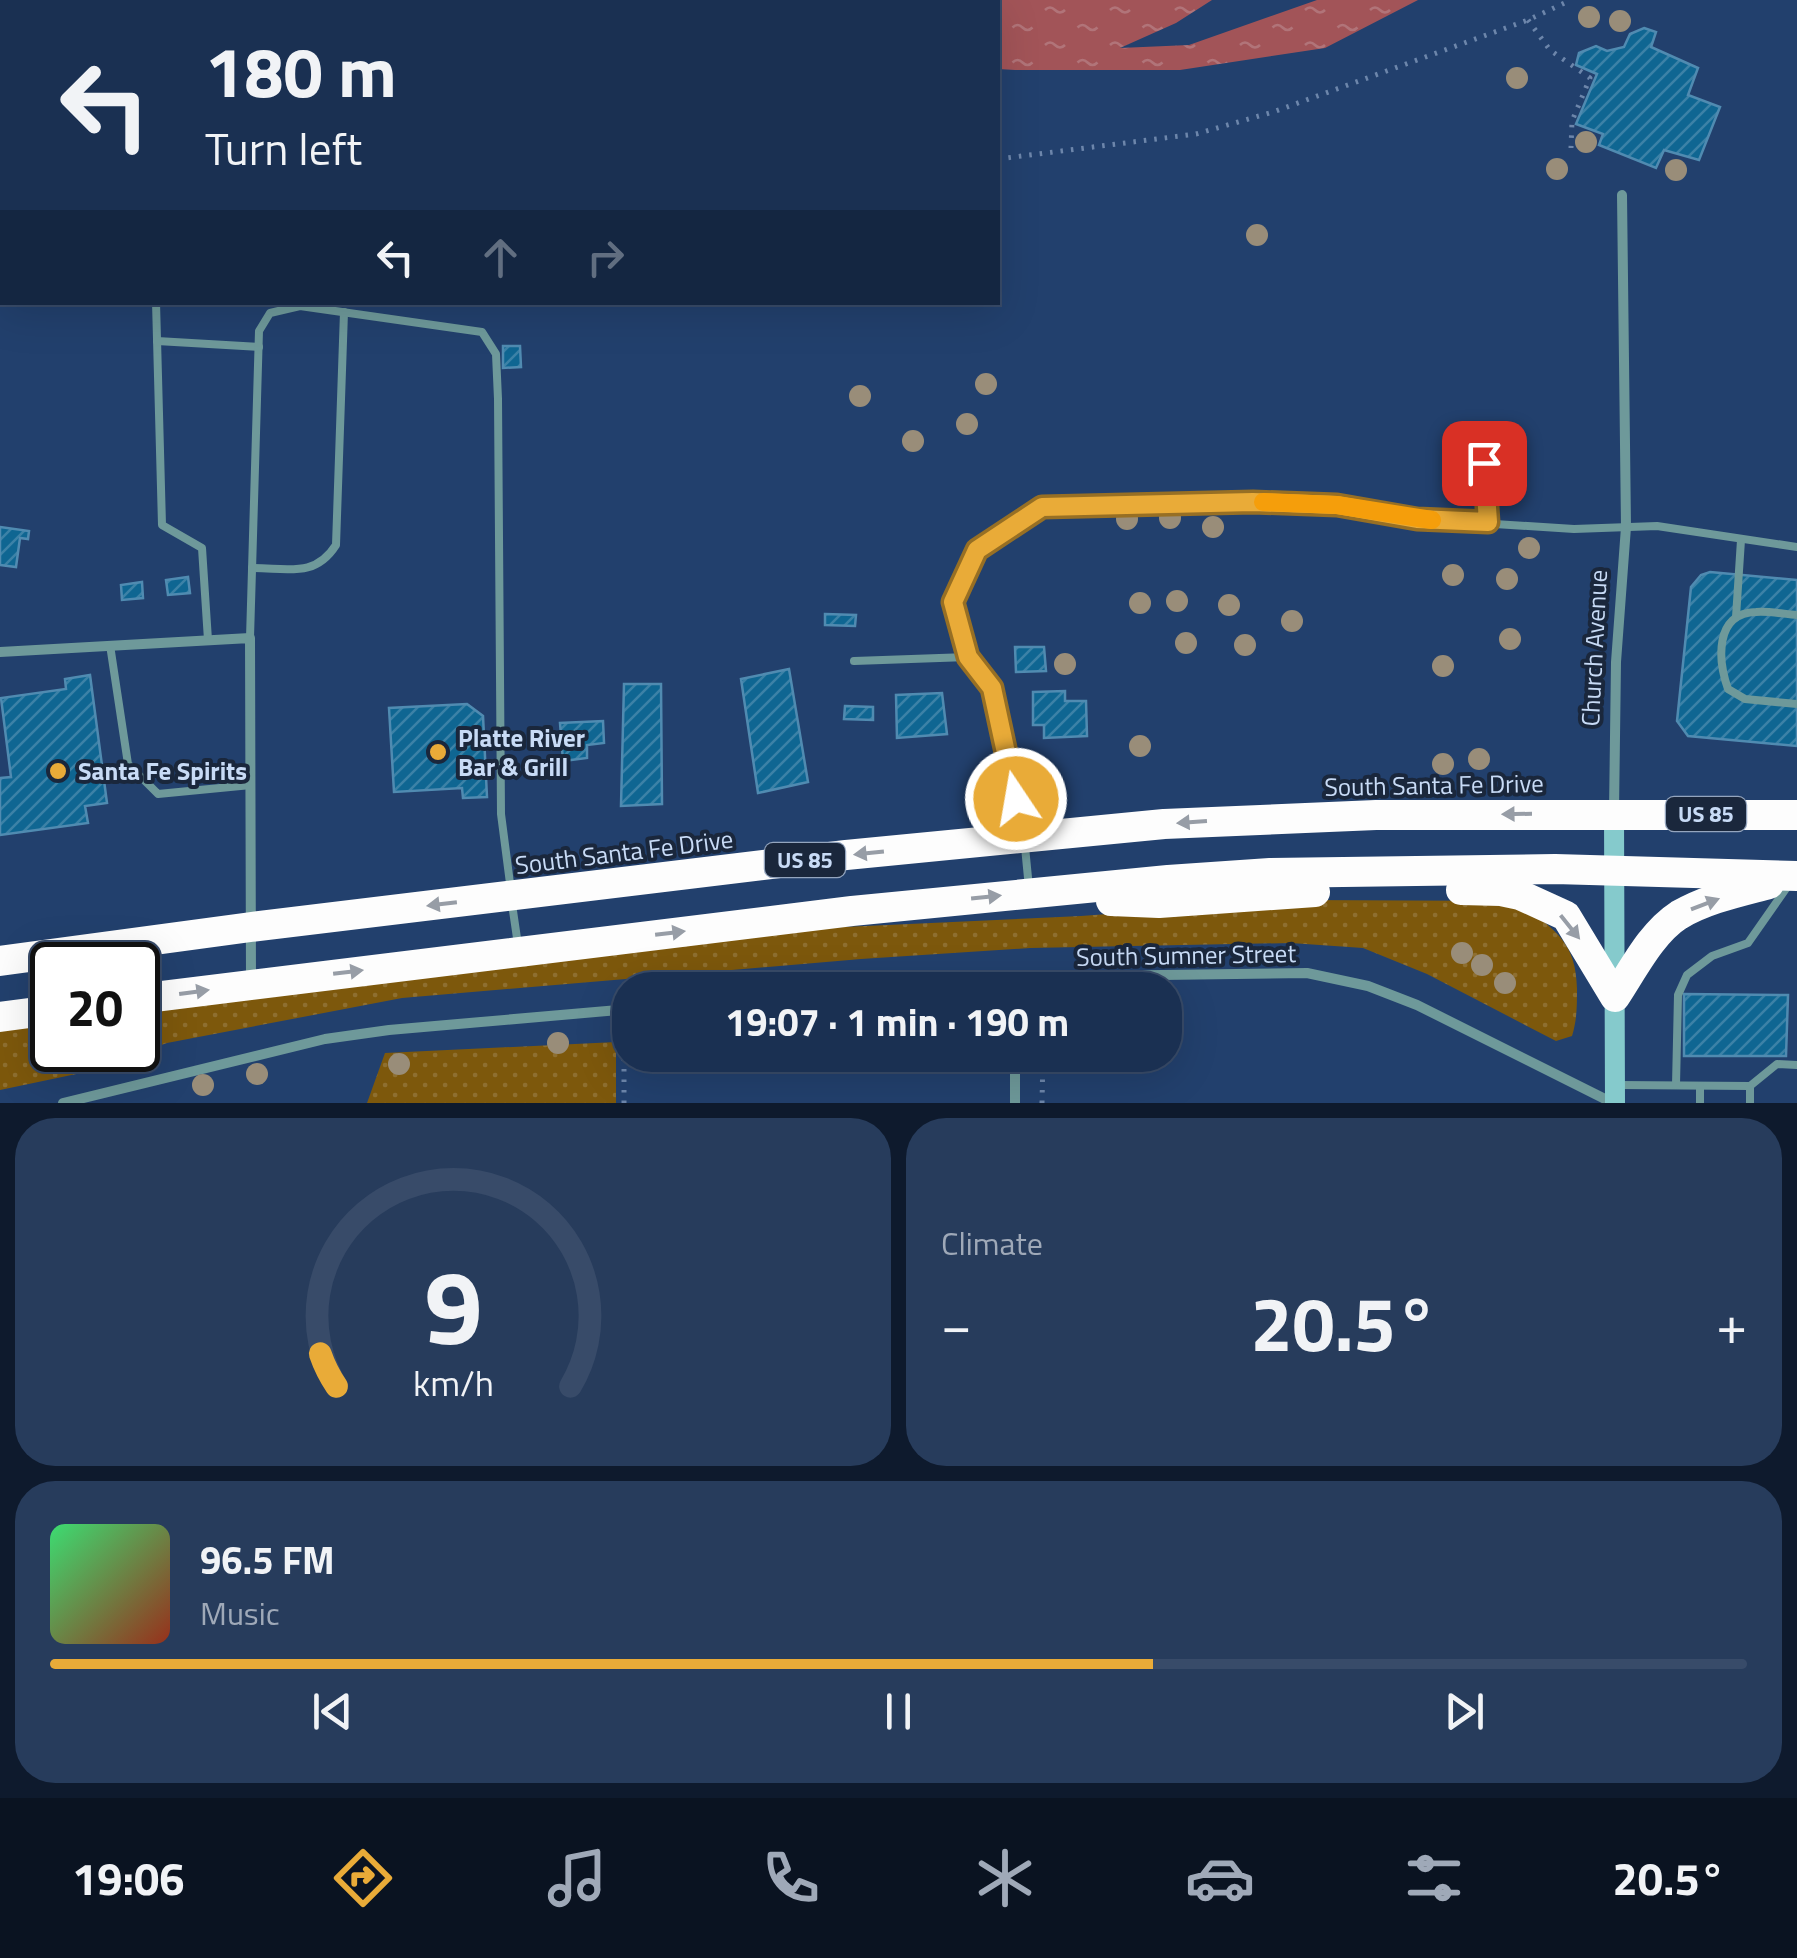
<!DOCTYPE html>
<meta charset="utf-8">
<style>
body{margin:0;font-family:"Titillium Web",sans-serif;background:#273c5c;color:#f1f3f6;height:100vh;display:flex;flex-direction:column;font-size:38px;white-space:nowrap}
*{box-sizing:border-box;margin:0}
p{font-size:32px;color:#9fa9b8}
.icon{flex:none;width:55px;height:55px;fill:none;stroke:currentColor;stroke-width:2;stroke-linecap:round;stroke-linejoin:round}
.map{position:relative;height:1103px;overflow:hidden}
.panel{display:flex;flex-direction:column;gap:15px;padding:15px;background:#0e1a2d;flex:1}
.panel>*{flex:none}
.banner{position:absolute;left:0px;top:0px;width:1000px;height:305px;box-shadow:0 10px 40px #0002,0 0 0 2px #384b69;background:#1a3052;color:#f1f3f6;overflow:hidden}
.speed{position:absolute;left:30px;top:942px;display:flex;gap:20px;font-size:50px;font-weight:700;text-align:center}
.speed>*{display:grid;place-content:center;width:130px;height:130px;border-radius:50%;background:#1a3052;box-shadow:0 10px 40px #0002,0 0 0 2px #384b69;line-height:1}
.speed .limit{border:5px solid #111;border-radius:15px;background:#fff;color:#111}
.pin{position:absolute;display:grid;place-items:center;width:85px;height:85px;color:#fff;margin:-42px;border-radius:20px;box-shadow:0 5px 15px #0006}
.me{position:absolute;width:110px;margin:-55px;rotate:348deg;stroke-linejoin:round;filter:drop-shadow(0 0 8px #0008)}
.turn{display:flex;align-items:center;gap:35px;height:210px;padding:0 40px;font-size:45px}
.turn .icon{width:130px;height:130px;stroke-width:2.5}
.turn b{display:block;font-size:70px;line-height:85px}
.lanes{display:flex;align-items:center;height:95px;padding:0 40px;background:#0003;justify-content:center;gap:50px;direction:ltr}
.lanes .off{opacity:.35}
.big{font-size:75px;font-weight:700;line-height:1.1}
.panel .card{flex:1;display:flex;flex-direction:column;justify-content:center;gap:15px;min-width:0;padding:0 35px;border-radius:40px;background:#273c5c}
.panel .dial{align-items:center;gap:0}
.dial svg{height:260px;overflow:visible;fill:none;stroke:#384b69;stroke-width:7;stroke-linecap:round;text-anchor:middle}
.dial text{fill:#f1f3f6;stroke:none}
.song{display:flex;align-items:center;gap:30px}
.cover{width:120px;height:120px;border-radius:15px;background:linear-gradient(135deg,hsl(140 70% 55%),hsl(10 70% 35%))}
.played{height:10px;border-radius:5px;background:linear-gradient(90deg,#e9ab38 65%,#384b69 65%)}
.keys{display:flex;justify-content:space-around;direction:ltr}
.heat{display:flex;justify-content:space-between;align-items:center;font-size:55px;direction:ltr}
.panel .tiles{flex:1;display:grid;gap:15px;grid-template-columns:1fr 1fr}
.card:last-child{grid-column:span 2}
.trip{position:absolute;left:612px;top:972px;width:570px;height:100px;border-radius:40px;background:#1a3052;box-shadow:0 10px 40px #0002,0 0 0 2px #384b69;font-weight:700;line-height:100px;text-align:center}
.menu{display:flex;height:160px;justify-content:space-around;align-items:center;background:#0a1321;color:#9fa9b8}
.menu .icon{width:70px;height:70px}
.menu .active{color:#e9ab38}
.menu b{font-size:45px;color:#f1f3f6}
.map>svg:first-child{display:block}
.grass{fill:url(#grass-dots)}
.water{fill:url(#water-ripples)}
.building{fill:url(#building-hatch);stroke:#508bb1;stroke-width:2.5}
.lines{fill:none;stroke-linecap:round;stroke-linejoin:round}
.path{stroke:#6d86ab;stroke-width:5;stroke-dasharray:2.5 8;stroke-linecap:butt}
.lane{stroke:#6e999a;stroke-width:8}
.street{stroke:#6e999a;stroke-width:10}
.secondary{stroke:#85cacc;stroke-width:20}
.highway{stroke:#fdfdfd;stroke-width:30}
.tree{fill:#998d79}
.oneway{fill:#979da6}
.route-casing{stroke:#976f24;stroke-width:25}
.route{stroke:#e9ab38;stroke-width:18}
.slow{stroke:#f59e0b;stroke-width:18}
.poi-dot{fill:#e9ab38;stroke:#1a273c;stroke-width:4}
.labels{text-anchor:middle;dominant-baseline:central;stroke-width:8;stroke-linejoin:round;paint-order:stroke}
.shield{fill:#1a273c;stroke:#94a5be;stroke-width:2.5}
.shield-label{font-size:22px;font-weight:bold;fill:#c8dbf6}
.street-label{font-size:25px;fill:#c8dbf6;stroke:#1a273c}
.poi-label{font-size:25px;font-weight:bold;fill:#c8dbf6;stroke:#1a273c;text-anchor:start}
</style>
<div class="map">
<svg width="1797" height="1103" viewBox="0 0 1797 1103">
<defs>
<pattern id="grass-dots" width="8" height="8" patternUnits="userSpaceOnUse" patternTransform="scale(2.5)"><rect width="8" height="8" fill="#7d580c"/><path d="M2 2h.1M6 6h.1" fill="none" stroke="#8e6f30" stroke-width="1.8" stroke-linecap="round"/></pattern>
<pattern id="water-ripples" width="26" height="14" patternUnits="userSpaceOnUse" patternTransform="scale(2.5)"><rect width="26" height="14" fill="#a25458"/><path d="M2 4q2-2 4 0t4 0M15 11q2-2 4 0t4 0" fill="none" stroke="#b17479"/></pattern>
<pattern id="building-hatch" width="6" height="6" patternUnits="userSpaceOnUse" patternTransform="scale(2.5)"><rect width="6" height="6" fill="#0f6692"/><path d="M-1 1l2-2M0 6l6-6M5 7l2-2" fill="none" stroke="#3c82a7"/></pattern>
</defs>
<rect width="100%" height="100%" fill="#22406d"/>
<g class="grass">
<path d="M1299 900 1519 901C1554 931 1576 940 1577 989 1577 1006 1577 1020 1572 1036L1556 1041 1427 974 1363 948 1291 943 1030 948 861 959 402 998 167 1043 81 1073 0 1090V1029L52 1022V1050H138V1011L822 928 1081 916Z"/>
<path d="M616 1042V1103H367L385 1053Z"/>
</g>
<path class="water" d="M347 0H1212L1176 23 1120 48 1189 45 1317 0H1418L1325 48 1180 70H1015L998 69V2Z"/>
<g class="building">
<path d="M1644 28 1656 32 1651 47 1698 68 1688 95 1720 107 1699 160 1664 150 1656 168 1599 145 1603 134 1576 124 1597 74 1576 65 1579 53 1596 46 1607 51 1624 47 1630 34Z"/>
<path d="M503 346H520L521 367 503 368Z"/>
<path d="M0 527 29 531 28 539 20 538 16 567 0 565Z"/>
<path d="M1710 572 1797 580V746L1688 736 1677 721 1691 587 1701 575Z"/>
<path d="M188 577 190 593 168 595 166 580Z"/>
<path d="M142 582 143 598 122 600 121 585Z"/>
<path d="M825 614 856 615 855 626 825 625Z"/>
<path d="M1015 647H1044L1046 671 1016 672Z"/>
<path d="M789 669 808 782 758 793 741 679Z"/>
<path d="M90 675 107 803 85 806 88 823 0 835V778L11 777 1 698 66 689 65 679Z"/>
<path d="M624 684H661L662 804 621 806Z"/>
<path d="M1065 691V701H1086L1087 736 1044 738V725H1033V692Z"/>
<path d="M942 693 947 734 897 738 896 695Z"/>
<path d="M467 704 483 716 487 797 463 798 462 788 394 792 389 708Z"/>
<path d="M845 706 873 707V720L844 719Z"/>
<path d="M603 721 604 743 587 745V758L563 761 560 723Z"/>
<path d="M1684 994 1788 995 1786 1056H1684Z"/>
</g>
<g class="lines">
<g class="path">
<path d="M8 0 21 2"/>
<path d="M839 2 840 0"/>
<path d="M1528 20 1550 50 1590 78 1572 121 1571 148"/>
<path d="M998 159 1196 134 1273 112 1528 20 1571 0"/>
<path d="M624 1103V1038"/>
<path d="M1042 1103 1043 1055"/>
</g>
<g class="lane">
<path d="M156 302 162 525 202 548 208 640"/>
<path d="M157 341 259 347"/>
<path d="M1484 439 1488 522"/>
<path d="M252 568C288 568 315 578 336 545L344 312"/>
<path d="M1797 615C1784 614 1769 611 1756 612 1714 613 1718 661 1728 689L1745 699 1797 704"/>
<path d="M1736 617 1741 540"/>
<path d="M250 638 259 331 270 313 300 306 482 332 496 354 498 399 501 814 511 891"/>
<path d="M110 645 128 764 158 794 251 785"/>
<path d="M968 657 953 602 977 551 1042 507 1253 502 1337 505 1417 519 1574 529 1657 526 1797 547"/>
<path d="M854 661 968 657 991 688 1022 828"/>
<path d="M1025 847 1029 888"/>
<path d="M512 904 518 945"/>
<path d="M737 1066V1055"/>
<path d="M1619 1085 1750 1086 1777 1064 1797 1065"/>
<path d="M1676 1085 1678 995 1687 975 1712 956 1748 943 1790 883"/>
<path d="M1750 1086V1103"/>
<path d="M1700 1103V1086"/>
</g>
<g class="street">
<path d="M0 652 250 638 251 981"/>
<path d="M1614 812 1616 662 1626 527 1622 195"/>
<path d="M851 990 1016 977 1307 973 1368 986 1417 1005 1613 1103"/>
<path d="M63 1103 325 1039 389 1030 630 1009"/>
<path d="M1015 1103V1055"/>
</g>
<path class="secondary" d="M1614 813 1615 1103"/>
<g class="highway">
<path d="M1461 890 1501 891 1520 895 1566 916 1615 997C1633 970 1651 933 1679 915 1706 899 1739 892 1769 884"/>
<path d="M1111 901 1159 903 1315 892"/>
<path d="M0 961 251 927 846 855 1164 824 1376 815H1797"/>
<path d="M138 999 852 911 1168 880 1270 873 1555 869 1797 876"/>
<path d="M0 1017 52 1010"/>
</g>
</g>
<g class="tree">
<circle cx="1589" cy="17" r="11"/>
<circle cx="1620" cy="21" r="11"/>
<circle cx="1517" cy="78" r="11"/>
<circle cx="1586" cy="142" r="11"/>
<circle cx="1557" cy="169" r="11"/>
<circle cx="1676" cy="170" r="11"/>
<circle cx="1257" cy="235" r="11"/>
<circle cx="986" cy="384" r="11"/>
<circle cx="860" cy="396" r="11"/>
<circle cx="967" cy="424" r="11"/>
<circle cx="913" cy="441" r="11"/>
<circle cx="1170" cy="518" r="11"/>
<circle cx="1127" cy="519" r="11"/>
<circle cx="1213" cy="527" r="11"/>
<circle cx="1529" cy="548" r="11"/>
<circle cx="1453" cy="575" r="11"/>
<circle cx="1507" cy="579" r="11"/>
<circle cx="1177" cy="601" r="11"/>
<circle cx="1140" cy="603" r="11"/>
<circle cx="1229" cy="605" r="11"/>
<circle cx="1292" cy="621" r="11"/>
<circle cx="1510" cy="639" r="11"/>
<circle cx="1186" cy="643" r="11"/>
<circle cx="1245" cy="645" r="11"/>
<circle cx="1065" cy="664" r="11"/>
<circle cx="1443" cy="666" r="11"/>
<circle cx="1140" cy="746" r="11"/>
<circle cx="1479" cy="759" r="11"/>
<circle cx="1443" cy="764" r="11"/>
<circle cx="1462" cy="953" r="11"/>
<circle cx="1482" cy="965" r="11"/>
<circle cx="1505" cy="983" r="11"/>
<circle cx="558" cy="1043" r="11"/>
<circle cx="399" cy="1064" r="11"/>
<circle cx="257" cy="1074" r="11"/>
<circle cx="203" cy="1085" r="11"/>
</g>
<defs><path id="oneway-solid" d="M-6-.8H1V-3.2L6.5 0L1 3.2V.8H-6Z" transform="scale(2.5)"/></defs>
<g class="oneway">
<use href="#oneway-solid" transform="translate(1517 814) rotate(179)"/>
<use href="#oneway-solid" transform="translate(1192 822) rotate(176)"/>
<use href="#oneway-solid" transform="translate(869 853) rotate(174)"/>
<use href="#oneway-solid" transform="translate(986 897) rotate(-6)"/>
<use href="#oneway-solid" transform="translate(442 904) rotate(173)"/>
<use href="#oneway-solid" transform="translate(1705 904) rotate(-21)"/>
<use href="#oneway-solid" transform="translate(1570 927) rotate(51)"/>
<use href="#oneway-solid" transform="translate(670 933) rotate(-7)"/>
<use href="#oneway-solid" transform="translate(348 972) rotate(-7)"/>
<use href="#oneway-solid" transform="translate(194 992) rotate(-8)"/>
</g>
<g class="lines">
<g class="route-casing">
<path id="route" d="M1016 799 992 688 968 657 953 602 977 550 1042 507 1253 502 1337 505 1417 519 1488 522 1484 463"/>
</g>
<use href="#route" class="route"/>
<path class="slow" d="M1263 502 1337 505 1432 520"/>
</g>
<g class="poi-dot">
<circle cx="438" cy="752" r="10"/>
<circle cx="58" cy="771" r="10"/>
</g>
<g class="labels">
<g class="shield">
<rect x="1666" y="797" width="80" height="34" rx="8"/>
<rect x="765" y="843" width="80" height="34" rx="8"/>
</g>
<g class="shield-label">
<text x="1706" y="814">US 85</text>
<text x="805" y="860">US 85</text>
</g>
<g class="street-label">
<text transform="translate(1594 648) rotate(-87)">Church Avenue</text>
<text transform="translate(1434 785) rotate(-1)">South Santa Fe Drive</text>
<text transform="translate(624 852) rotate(-7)">South Santa Fe Drive</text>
<text transform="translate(1186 955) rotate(-1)">South Sumner Street</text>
</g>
<g class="poi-label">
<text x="458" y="738">Platte River<tspan x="458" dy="29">Bar &amp; Grill</tspan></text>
<text x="78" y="771">Santa Fe Spirits</text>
</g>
</g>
</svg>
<div class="speed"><div class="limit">20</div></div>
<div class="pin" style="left:1484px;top:463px;background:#d93025"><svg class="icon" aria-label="arrive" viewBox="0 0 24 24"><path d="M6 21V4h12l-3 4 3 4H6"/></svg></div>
<svg class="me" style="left:1016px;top:799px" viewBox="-20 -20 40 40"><circle r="17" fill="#e9ab38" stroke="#fff" stroke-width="3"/><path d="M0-11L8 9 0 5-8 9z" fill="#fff"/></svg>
<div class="trip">19:07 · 1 min · 190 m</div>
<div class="banner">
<div class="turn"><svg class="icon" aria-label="left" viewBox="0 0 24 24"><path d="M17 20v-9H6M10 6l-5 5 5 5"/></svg><div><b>180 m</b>Turn left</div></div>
<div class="lanes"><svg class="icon" aria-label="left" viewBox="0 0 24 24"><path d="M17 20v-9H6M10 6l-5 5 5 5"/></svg><svg class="icon off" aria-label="ahead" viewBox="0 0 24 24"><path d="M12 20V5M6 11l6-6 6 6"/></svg><svg class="icon off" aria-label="right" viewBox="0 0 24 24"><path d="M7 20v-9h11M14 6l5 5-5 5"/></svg></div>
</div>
</div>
<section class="panel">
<div class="tiles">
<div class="card dial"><svg viewBox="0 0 100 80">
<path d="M14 69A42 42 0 1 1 86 69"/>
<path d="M14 69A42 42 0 0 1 9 59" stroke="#e9ab38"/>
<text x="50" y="56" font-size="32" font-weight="700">9</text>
<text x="50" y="72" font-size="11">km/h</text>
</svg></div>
<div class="card"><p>Climate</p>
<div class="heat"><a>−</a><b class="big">20.5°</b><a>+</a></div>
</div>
<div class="card">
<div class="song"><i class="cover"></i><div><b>96.5 FM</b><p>Music</p></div></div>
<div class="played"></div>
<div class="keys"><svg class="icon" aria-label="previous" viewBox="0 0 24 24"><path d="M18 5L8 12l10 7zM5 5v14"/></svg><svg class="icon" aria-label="pause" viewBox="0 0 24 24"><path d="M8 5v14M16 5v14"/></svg><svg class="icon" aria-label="next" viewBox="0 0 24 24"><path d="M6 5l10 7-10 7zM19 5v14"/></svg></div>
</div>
</div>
</section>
<nav class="menu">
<b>19:06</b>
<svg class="icon active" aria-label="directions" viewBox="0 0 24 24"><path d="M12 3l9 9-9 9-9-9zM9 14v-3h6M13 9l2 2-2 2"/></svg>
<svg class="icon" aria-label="music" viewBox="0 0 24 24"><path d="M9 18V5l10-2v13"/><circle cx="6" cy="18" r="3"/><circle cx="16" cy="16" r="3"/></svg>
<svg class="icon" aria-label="phone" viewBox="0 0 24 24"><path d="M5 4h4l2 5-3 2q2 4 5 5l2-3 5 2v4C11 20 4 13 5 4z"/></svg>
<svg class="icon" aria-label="climate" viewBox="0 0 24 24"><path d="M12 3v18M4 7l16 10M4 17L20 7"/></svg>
<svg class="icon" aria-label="car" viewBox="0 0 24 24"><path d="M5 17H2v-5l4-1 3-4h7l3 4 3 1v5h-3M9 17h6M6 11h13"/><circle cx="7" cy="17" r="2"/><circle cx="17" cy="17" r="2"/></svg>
<svg class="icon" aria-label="filters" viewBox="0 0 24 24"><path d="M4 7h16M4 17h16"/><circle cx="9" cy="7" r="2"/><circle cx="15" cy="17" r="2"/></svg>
<b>20.5°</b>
</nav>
